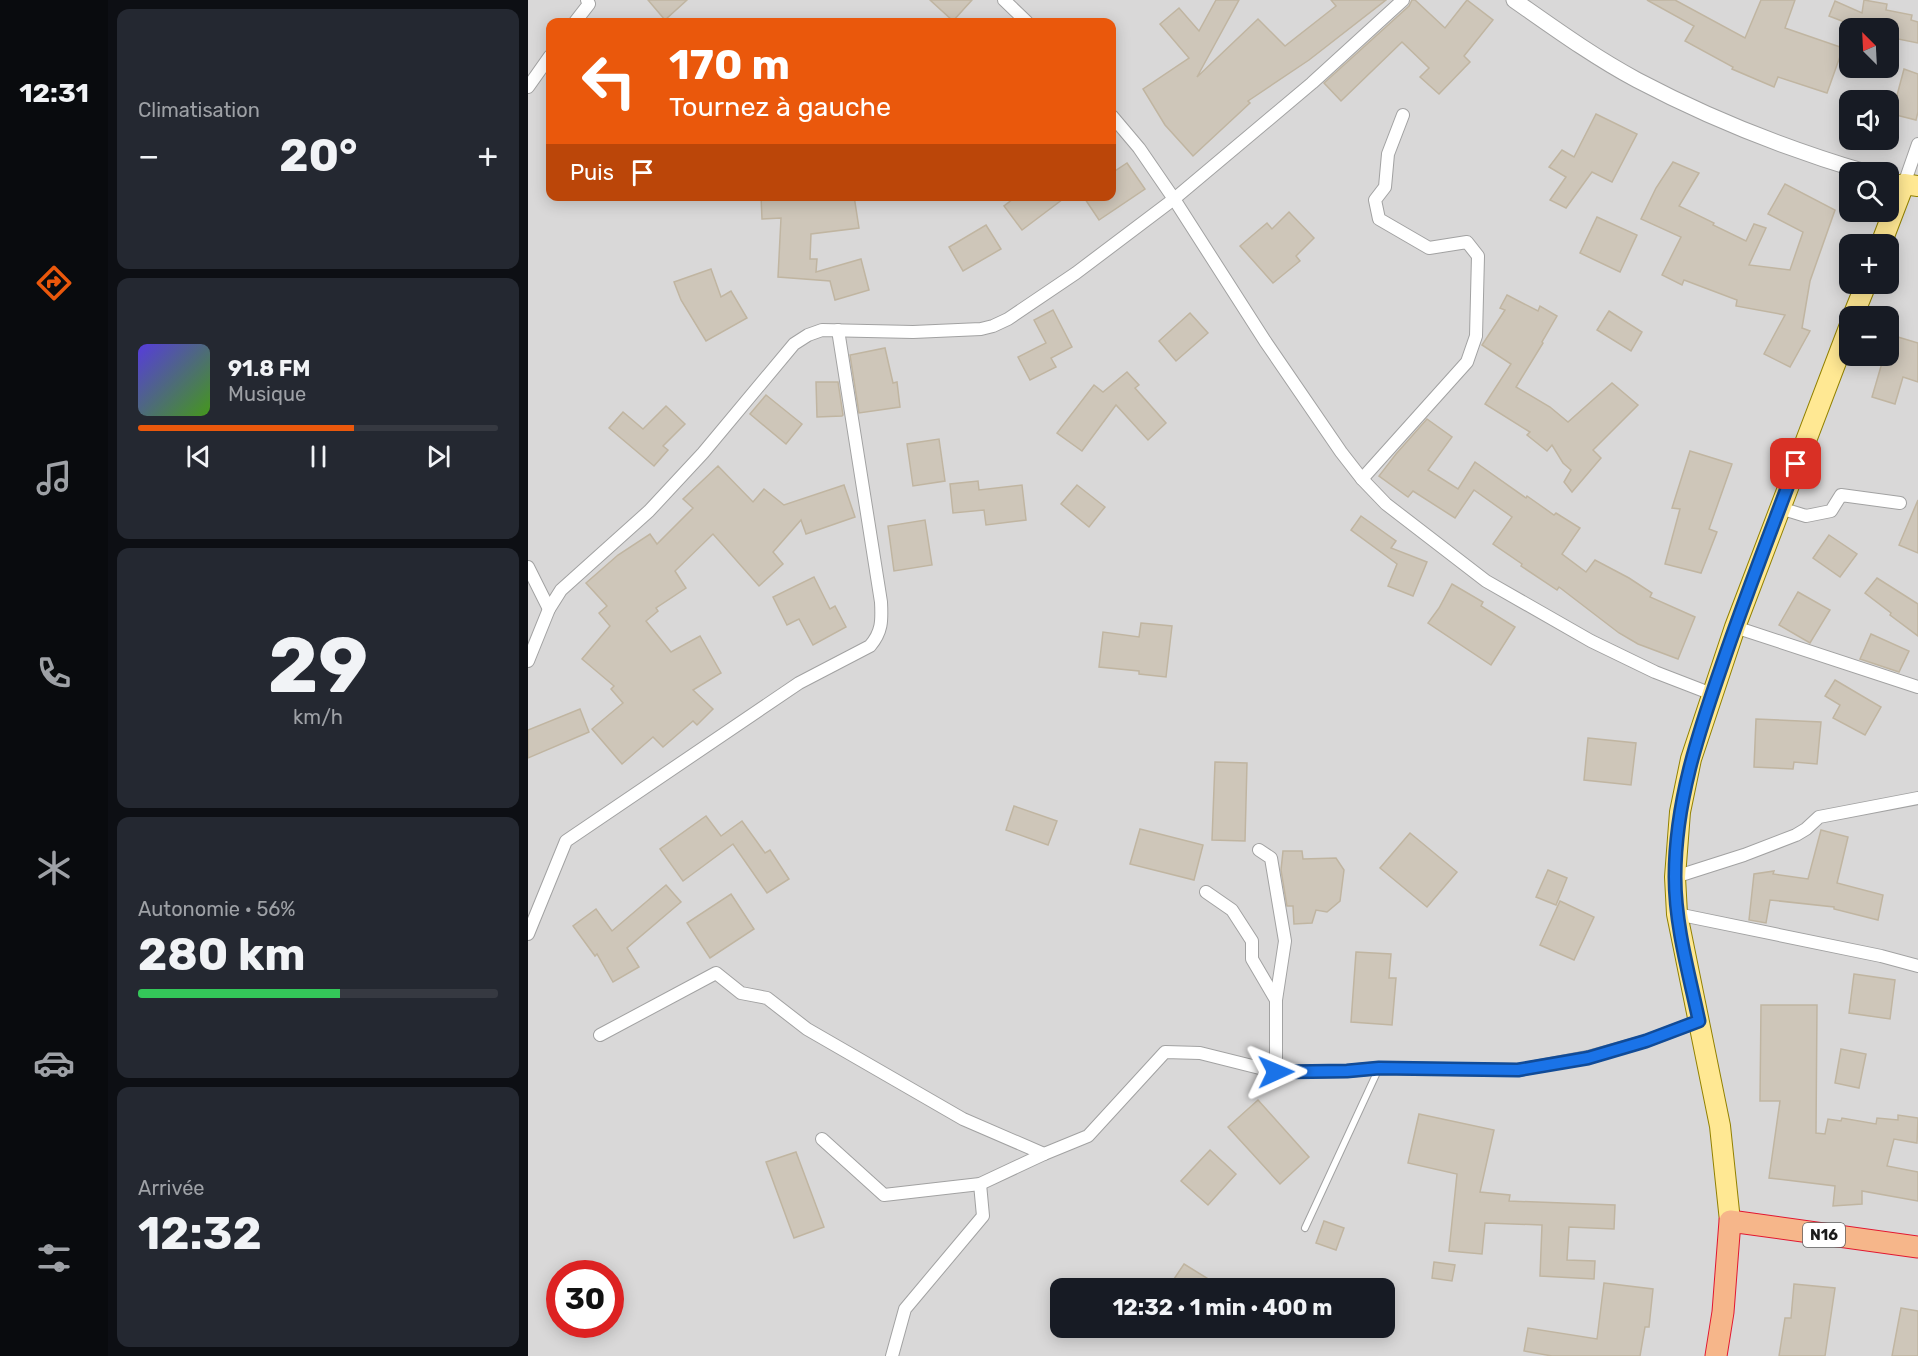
<!DOCTYPE html>
<html lang="fr">
<meta charset="utf-8">
<style>
body{margin:0;font-family:Rubik,sans-serif;background:#242831;color:#f1f3f6;height:100vh;display:flex;flex-direction:column;font-size:22px;white-space:nowrap}
*{box-sizing:border-box;margin:0}
p{font-size:20px;color:#9ea1a6}
.icon{flex:none;width:33px;height:33px;fill:none;stroke:currentColor;stroke-width:2;stroke-linecap:round;stroke-linejoin:round}
.map{position:relative;flex:1;overflow:hidden}
.sheet{display:flex;flex-direction:column;gap:9px;padding:9px;background:#0d0f14;width:420px}
.sheet>*{flex:none}
.top-card{position:absolute;left:18px;top:18px;width:570px;height:183px;border-radius:12px;box-shadow:0 3px 15px #0003;background:#ea580c;color:#fff;overflow:hidden}
.needle{width:39px;rotate:336deg}
.controls{position:absolute;left:1311px;top:18px;display:grid;gap:12px}
.controls a{display:grid;place-items:center;width:60px;height:60px;border-radius:12px;background:#171b24;box-shadow:0 3px 15px #0003;font-size:30px}
.speed{position:absolute;left:18px;top:1260px;display:flex;gap:12px;font-size:30px;font-weight:700;text-align:center}
.speed>*{display:grid;place-content:center;width:78px;height:78px;border-radius:50%;background:#171b24;box-shadow:0 3px 15px #0003;line-height:1}
.speed .limit{border:9px solid #d22;background:#fff;color:#111}
.pin{position:absolute;display:grid;place-items:center;width:51px;height:51px;color:#fff;margin:-26px;border-radius:12px;box-shadow:0 3px 9px #0006}
.me{position:absolute;width:66px;margin:-33px;rotate:89deg;stroke-linejoin:round;filter:drop-shadow(0 0 4px #0008)}
.turn{display:flex;align-items:center;gap:21px;height:126px;padding:0 24px;font-size:27px}
.turn .icon{width:78px;height:78px;stroke-width:2.5}
.turn b{display:block;font-size:42px;line-height:51px}
.then{display:flex;align-items:center;height:57px;padding:0 24px;background:#0003;gap:12px;font-size:22px}
.big{font-size:45px;font-weight:700;line-height:1.1}
.sheet .tile{flex:1;display:flex;flex-direction:column;justify-content:center;gap:9px;min-width:0;padding:0 21px;border-radius:12px;background:#242831}
.sheet .dial{align-items:center;gap:0}
.dial b{font-size:78px;line-height:1}
.song{display:flex;align-items:center;gap:18px}
.cover{width:72px;height:72px;border-radius:9px;background:linear-gradient(135deg,hsl(250 70% 55%),hsl(100 70% 35%))}
.played{height:6px;border-radius:3px;background:linear-gradient(90deg,#ea580c 60%,#363941 60%)}
.keys{display:flex;justify-content:space-around;direction:ltr}
.heat{display:flex;justify-content:space-between;align-items:center;font-size:33px;direction:ltr}
.charge{height:9px;border-radius:4px;background:linear-gradient(90deg,#34c759 56%,#363941 0)}
.trip{position:absolute;left:522px;top:1278px;width:345px;height:60px;border-radius:12px;background:#171b24;box-shadow:0 3px 15px #0003;font-weight:700;line-height:60px;text-align:center}
main{display:flex;flex:1;min-height:0}
.dock{display:flex;flex-direction:column;width:108px;justify-content:space-around;align-items:center;background:#090b0e;color:#9ea1a6}
.dock .icon{width:42px;height:42px}
.dock .selected{color:#ea580c}
.dock b{font-size:27px;color:#f1f3f6}
.map>svg:first-child{display:block}
.residential{fill:#d9d8d8;fill-rule:evenodd}
.building{fill:#cec6b9;stroke:#c0b5a1;stroke-width:1.5}
.lines{fill:none;stroke-linecap:round;stroke-linejoin:round}
.service-casing{stroke:#a2a2a2;stroke-width:8}
.minor-casing{stroke:#a2a2a2;stroke-width:14}
.tertiary-casing{stroke:#a2a2a2;stroke-width:17}
.primary-casing{stroke:#928100;stroke-width:22}
.trunk-casing{stroke:#e21730;stroke-width:23}
.service{stroke:#fff;stroke-width:6}
.minor{stroke:#fff;stroke-width:12}
.tertiary{stroke:#fff;stroke-width:15}
.primary{stroke:#ffe893;stroke-width:20}
.trunk{stroke:#f6b68a;stroke-width:21}
.route-casing{stroke:#114b97;stroke-width:15}
.route{stroke:#1a73e8;stroke-width:10}
.labels{text-anchor:middle;dominant-baseline:central;stroke-width:5;stroke-linejoin:round;paint-order:stroke}
.shield{fill:#fff;stroke:#5f5f5f;stroke-width:1.5}
.shield-label{font-size:15px;font-weight:bold;fill:#1b1b1b}
</style>
<main>
<nav class="dock">
<b>12:31</b>
<svg class="icon selected" aria-label="directions" viewBox="0 0 24 24"><path d="M12 3l9 9-9 9-9-9zM9 14v-3h6M13 9l2 2-2 2"/></svg>
<svg class="icon" aria-label="music" viewBox="0 0 24 24"><path d="M9 18V5l10-2v13"/><circle cx="6" cy="18" r="3"/><circle cx="16" cy="16" r="3"/></svg>
<svg class="icon" aria-label="phone" viewBox="0 0 24 24"><path d="M5 4h4l2 5-3 2q2 4 5 5l2-3 5 2v4C11 20 4 13 5 4z"/></svg>
<svg class="icon" aria-label="climate" viewBox="0 0 24 24"><path d="M12 3v18M4 7l16 10M4 17L20 7"/></svg>
<svg class="icon" aria-label="car" viewBox="0 0 24 24"><path d="M5 17H2v-5l4-1 3-4h7l3 4 3 1v5h-3M9 17h6M6 11h13"/><circle cx="7" cy="17" r="2"/><circle cx="17" cy="17" r="2"/></svg>
<svg class="icon" aria-label="filters" viewBox="0 0 24 24"><path d="M4 7h16M4 17h16"/><circle cx="9" cy="7" r="2"/><circle cx="15" cy="17" r="2"/></svg>
</nav>
<section class="sheet">
<div class="tile"><p>Climatisation</p>
<div class="heat"><a>−</a><b class="big">20°</b><a>+</a></div>
</div>
<div class="tile">
<div class="song"><i class="cover"></i><div><b>91.8 FM</b><p>Musique</p></div></div>
<div class="played"></div>
<div class="keys"><svg class="icon" aria-label="previous" viewBox="0 0 24 24"><path d="M18 5L8 12l10 7zM5 5v14"/></svg><svg class="icon" aria-label="pause" viewBox="0 0 24 24"><path d="M8 5v14M16 5v14"/></svg><svg class="icon" aria-label="next" viewBox="0 0 24 24"><path d="M6 5l10 7-10 7zM19 5v14"/></svg></div>
</div>
<div class="tile dial"><b>29</b><p>km/h</p></div>
<div class="tile"><p>Autonomie · 56%</p><b class="big">280 km</b><div class="charge"></div></div>
<div class="tile"><p>Arrivée</p><b class="big">12:32</b></div>
</section>
<div class="map">
<svg width="1390" height="1356" viewBox="0 0 1390 1356">
<rect width="100%" height="100%" fill="#eeecdf"/>
<path class="residential" d="M0 0H1390V1356H0ZM22 22H584V196H22ZM1322 28H1360V68H1322ZM1322 100H1360V140H1322ZM1322 172H1360V212H1322ZM1322 244H1360V284H1322ZM1322 316H1360V356H1322ZM32 1274H82V1324H32ZM532 1288H856V1328H532Z"/>
<g class="building">
<path d="M120 0H159L137 20Z"/>
<path d="M402 0H444L425 21Z"/>
<path d="M688 0H711L669 77 730 19 757 46 808 6 803 0H858L781 60 720 101 722 103 665 156 637 125 615 89 661 58 632 24 651 8 671 31Z"/>
<path d="M884 0H887L917 28 939 0 965 20 936 56 942 62 911 94 892 77 901 68 874 42 813 101 796 83 881 6Z"/>
<path d="M1119 0H1147L1217 38 1233 0H1267L1257 28 1315 48 1299 93 1250 77 1246 87 1204 69 1205 67 1157 41 1166 26Z"/>
<path d="M1336 0 1359 4 1358 10 1384 15 1383 20 1390 22V43L1360 37V28H1332L1301 16 1307 1 1334 13Z"/>
<path d="M1376 69 1390 74V112L1388 120 1364 114Z"/>
<path d="M1068 114 1109 134 1084 182 1064 172 1038 208 1022 200 1038 177 1021 167 1034 150 1046 157Z"/>
<path d="M1145 162 1171 173 1151 206 1186 223 1185 225 1218 241 1226 224 1238 228 1221 265 1262 270 1275 232 1240 214 1257 184 1307 210 1282 281 1274 328 1282 331 1262 367 1236 354 1257 315 1208 306 1209 300 1156 280 1154 285 1134 275 1153 237 1113 219 1128 188Z"/>
<path d="M599 163 617 189 571 220 555 196H584V173Z"/>
<path d="M233 196H326L331 228 283 234 282 259H289L288 272 333 259 341 290 307 300 302 281 250 277 253 218 234 219Z"/>
<path d="M489 196H539L494 230 476 206Z"/>
<path d="M761 212 786 238 768 256 772 261 745 283 712 246 739 223 744 229Z"/>
<path d="M1069 217 1109 235 1092 272 1052 253Z"/>
<path d="M458 225 473 249 435 271 421 247Z"/>
<path d="M183 269 193 297 203 291 219 318 178 341 153 300 146 282Z"/>
<path d="M979 295 1010 311 1012 306 1029 316 1014 342 1015 343 988 387 1022 407 1040 422 1084 383 1110 405 1065 450 1073 458 1044 492 1036 482 1043 470 1035 463 1024 445 1019 451 999 435 1002 432 957 404 983 364 954 345 977 310 972 308Z"/>
<path d="M525 310 544 347 523 358 528 367 502 380 490 357 518 343 506 320Z"/>
<path d="M1081 311 1114 332 1103 351 1069 330Z"/>
<path d="M662 313 680 333 648 361 631 341Z"/>
<path d="M1360 334 1390 343V382L1375 377 1367 404 1344 397 1356 356H1360Z"/>
<path d="M357 348 365 383 369 382 372 407 331 413 322 355Z"/>
<path d="M599 372 611 385 607 388 638 423 620 440 588 405 554 451 529 433 566 385 575 392Z"/>
<path d="M288 382H310L315 415 314 416 289 417Z"/>
<path d="M238 395 274 424 258 444 222 414Z"/>
<path d="M138 406 157 424 135 446 140 450 126 466 81 428 95 412 115 429Z"/>
<path d="M899 419 924 437 900 470 930 489 947 462 998 498 999 496 1026 515 1028 513 1052 528 1034 554 1058 572 1067 560 1101 578 1124 593 1122 597 1167 617 1150 659 1110 644 1091 633 1031 587 1029 590 993 566 994 564 965 544 984 517 946 490 927 518 885 491 880 497 851 476 868 454Z"/>
<path d="M411 439 417 481 385 486 379 444Z"/>
<path d="M1162 451 1204 464 1181 529 1189 532 1173 573 1137 564 1152 509 1144 508Z"/>
<path d="M190 466 225 502 236 489 256 505 316 485 327 517 278 534 273 520 245 552 255 564 231 586 185 534 147 571 158 588 128 608 130 611 118 621 143 652 172 636 193 673 165 690 185 709 169 725 165 721 135 747 125 737 94 764 64 729 95 703 83 689 86 686 54 659 82 626 71 613 79 606 58 583 90 555 122 534 129 544 165 508 155 499Z"/>
<path d="M450 481 451 490 494 485 498 520 458 525 456 510 425 513 422 484Z"/>
<path d="M549 485 577 507 561 527 533 504Z"/>
<path d="M1390 500V553L1371 545Z"/>
<path d="M833 516 868 541 863 548 899 562 885 596 860 586 869 564 823 530Z"/>
<path d="M397 520 404 565 366 571 360 526Z"/>
<path d="M1301 535 1329 554 1312 577 1285 558Z"/>
<path d="M286 577 302 609 307 606 318 627 285 645 271 619 259 625 245 597Z"/>
<path d="M1349 578 1390 604V636L1362 615 1363 613 1337 593Z"/>
<path d="M924 584 955 602 953 606 987 627 963 665 900 623 911 608Z"/>
<path d="M1270 592 1302 610 1282 643 1251 625Z"/>
<path d="M613 623 644 626 638 677 611 674V671L571 667 575 632 611 637Z"/>
<path d="M1343 634 1381 651 1371 672 1332 659Z"/>
<path d="M1307 680 1353 707 1337 735 1305 718 1312 705 1297 696Z"/>
<path d="M52 709 61 732 0 758V730Z"/>
<path d="M1228 719 1293 722 1289 764 1266 762 1265 769 1226 767Z"/>
<path d="M1060 738 1108 743 1103 785 1056 780Z"/>
<path d="M687 762 719 763 717 841 684 840Z"/>
<path d="M486 806 529 821 520 845 478 830Z"/>
<path d="M178 816 193 836 214 821 237 853 242 850 261 879 239 893 205 844 155 881 132 849Z"/>
<path d="M612 829 675 845 666 880 602 864Z"/>
<path d="M1293 830 1320 837 1309 883 1355 895 1350 920 1306 909V907L1242 900 1238 923 1221 920 1226 874 1246 871 1245 874 1280 879Z"/>
<path d="M882 833 929 872 899 907 852 868Z"/>
<path d="M755 851H774L775 859 808 858 816 870 812 901 799 912 788 910 784 923 766 924 765 906H759L753 870Z"/>
<path d="M1020 870 1039 878 1028 905 1008 897Z"/>
<path d="M138 885 153 902 99 948 111 967 85 982 69 954 67 956 45 926 68 909 84 931Z"/>
<path d="M203 894 226 929 182 958 159 923Z"/>
<path d="M1032 901 1066 917 1046 960 1012 945Z"/>
<path d="M828 952 863 954 861 978H868L864 1025 823 1022Z"/>
<path d="M1326 974 1367 980 1362 1019 1321 1013Z"/>
<path d="M1233 1005H1289L1288 1133 1297 1134 1300 1119 1313 1121 1314 1118 1348 1124 1349 1118 1370 1120V1115L1390 1118 1389 1143 1366 1139 1359 1166 1390 1172V1201L1334 1191V1204L1305 1206 1307 1186 1241 1178 1252 1101H1232Z"/>
<path d="M1313 1049 1338 1054 1331 1088 1307 1083Z"/>
<path d="M730 1100 781 1157 752 1184 700 1127Z"/>
<path d="M891 1114 966 1130 952 1192 982 1195 981 1201 1087 1205 1086 1229 1041 1227 1039 1260 1067 1261 1066 1279 1012 1276 1014 1225 957 1223 954 1254 921 1251 929 1174 880 1163Z"/>
<path d="M682 1150 708 1174 680 1205 653 1181Z"/>
<path d="M268 1152 296 1227 266 1238 238 1162Z"/>
<path d="M796 1221 816 1228 808 1250 788 1243Z"/>
<path d="M906 1262 927 1265 924 1281 904 1278Z"/>
<path d="M656 1264 695 1288H640Z"/>
<path d="M1076 1283 1125 1289 1121 1327H1117L1112 1356H1024L996 1351 1000 1328 1069 1339Z"/>
<path d="M1266 1284 1307 1288 1297 1356H1251L1257 1318H1263Z"/>
<path d="M1373 1308 1390 1311V1356H1364Z"/>
</g>
<g class="lines">
<g class="service-casing">
<path id="service" d="M777 1228 851 1068"/>
</g>
<g class="minor-casing">
<g id="minor">
<path d="M476 0 499 22"/>
<path d="M47 22 61 4 59 0"/>
<path d="M0 87 22 56"/>
<path d="M584 116 611 148 646 199 737 341 813 452 834 479 858 504 958 581 1063 641 1127 672 1184 694"/>
<path d="M1376 184 1390 144"/>
<path d="M834 479 939 362 948 336 950 256 939 242 901 248 851 219 847 200 857 187 860 154 875 115"/>
<path d="M1252 508 1278 516 1303 511 1313 495 1372 503"/>
<path d="M0 567 21 609"/>
<path d="M1207 627 1390 687"/>
<path d="M0 661 21 609 33 590 121 511 175 453 266 344 280 335 294 330 385 332 453 329 465 326 480 319 548 273 646 199 784 83 875 0"/>
<path d="M731 850 743 858 757 941 748 1000"/>
<path d="M1147 877 1216 855 1268 835 1278 829 1291 817 1390 798"/>
<path d="M678 892 704 910 724 941V959L748 1000V1072"/>
<path d="M1149 914 1353 956 1390 966"/>
<path d="M0 934 38 841 271 683 342 646C354 632 354 621 353 602L310 330"/>
<path d="M72 1035 188 973 213 993 239 998 279 1029 435 1119 516 1154 560 1136 637 1052 672 1053 748 1072 819 1071 851 1068 990 1070 1060 1057 1118 1041 1171 1021"/>
<path d="M294 1139 356 1195 452 1184 516 1154"/>
<path d="M364 1356 377 1309 455 1216 452 1184"/>
</g>
</g>
<g class="tertiary-casing">
<g id="tertiary">
<path d="M986 0C1026 28 1066 57 1109 80 1181 118 1259 149 1337 172"/>
<path d="M1360 180 1376 184"/>
</g>
</g>
<g class="primary-casing">
<g id="primary">
<path d="M1353 244 1376 184 1390 186"/>
<path d="M1325 316 1338 284"/>
<path d="M1202 1221 1192 1126 1149 914 1147 877 1152 812 1163 759 1207 627 1322 325"/>
</g>
</g>
<g class="trunk-casing">
<path id="trunk" d="M1188 1356 1195 1312 1202 1221 1390 1247"/>
</g>
<use href="#service" class="service"/>
<use href="#minor" class="minor"/>
<use href="#tertiary" class="tertiary"/>
<use href="#primary" class="primary"/>
<use href="#trunk" class="trunk"/>
</g>
<g class="lines">
<g class="route-casing">
<path id="route" d="M748 1072 819 1071 851 1068 990 1070 1060 1058 1118 1041 1171 1021C1161 974 1147 925 1147 877 1147 803 1170 734 1194 665 1217 597 1243 531 1268 464"/>
</g>
<use href="#route" class="route"/>
</g>
<g class="labels">
<rect class="shield" x="1275" y="1223" width="42" height="24" rx="4.5"/>
<g class="shield-label">
<text x="1296" y="1235">N16</text>
</g>
</g>
</svg>
<div class="controls">
<a><svg class="needle" viewBox="-14 -14 28 28"><path d="M0-13l5 13h-10z" fill="#e53935"/><path d="M0 13l5-13h-10z" fill="#9ea1a6"/></svg></a>
<a><svg class="icon" aria-label="sound" viewBox="0 0 24 24"><path d="M4 9h4l5-4v14l-5-4H4zM17 9q2 3 0 6"/></svg></a>
<a><svg class="icon" aria-label="search" viewBox="0 0 24 24"><circle cx="10" cy="10" r="6"/><path d="M15 15l6 6"/></svg></a>
<a>+</a>
<a>−</a>
</div>
<div class="speed"><div class="limit">30</div></div>
<div class="pin" style="left:1268px;top:464px;background:#d93025"><svg class="icon" aria-label="arrive" viewBox="0 0 24 24"><path d="M6 21V4h12l-3 4 3 4H6"/></svg></div>
<svg class="me" style="left:748px;top:1072px" viewBox="-20 -20 40 40"><path d="M0-17L14 15 0 8-14 15z" fill="#1a73e8" stroke="#fff" stroke-width="4"/></svg>
<div class="trip">12:32 · 1 min · 400 m</div>
<div class="top-card">
<div class="turn"><svg class="icon" aria-label="left" viewBox="0 0 24 24"><path d="M17 20v-9H6M10 6l-5 5 5 5"/></svg><div><b>170 m</b>Tournez à gauche</div></div>
<div class="then">Puis<svg class="icon" aria-label="arrive" viewBox="0 0 24 24"><path d="M6 21V4h12l-3 4 3 4H6"/></svg></div>
</div>
</div>
</main>
